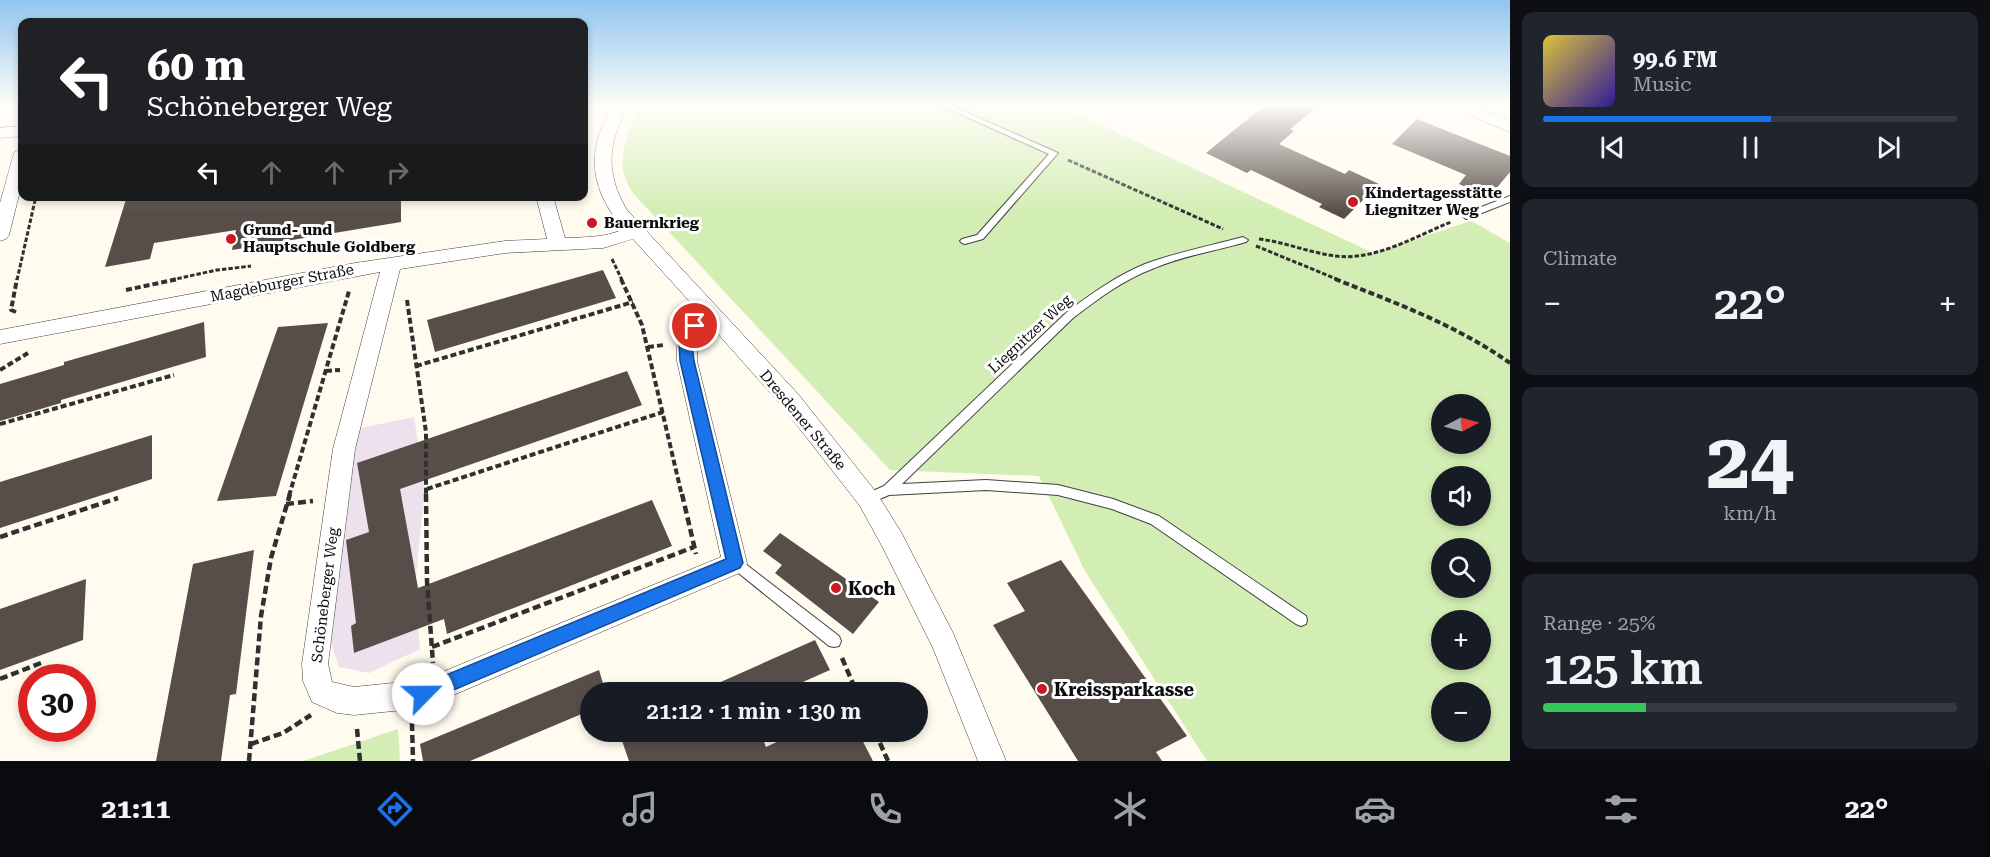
<!DOCTYPE html>
<meta charset="utf-8">
<style>
body{margin:0;font-family:"Roboto Serif",serif;background:#20242c;color:#f1f3f6;height:100vh;display:flex;flex-direction:column;font-size:22px;white-space:nowrap}
*{box-sizing:border-box;margin:0}
p{font-size:20px;color:#9ea1a6}
.icon{flex:none;width:33px;height:33px;fill:none;stroke:currentColor;stroke-width:2;stroke-linecap:round;stroke-linejoin:round}
.map{position:relative;flex:1;overflow:hidden}
.sheet{display:flex;flex-direction:column;gap:12px;padding:12px;background:#0d0f14;width:480px}
.sheet>*{flex:none}
.guide{position:absolute;left:18px;top:18px;width:570px;height:183px;border-radius:12px;box-shadow:0 3px 9px #0003;background:#202124;color:#fff;overflow:hidden}
.needle{width:39px;rotate:84deg}
.buttons{position:absolute;left:1431px;top:394px;display:grid;gap:12px}
.buttons a{display:grid;place-items:center;width:60px;height:60px;border-radius:50%;background:#171b24;box-shadow:0 3px 9px #0003;font-size:30px}
.speed{position:absolute;left:18px;top:664px;display:flex;gap:12px;font-size:30px;font-weight:700;text-align:center}
.speed>*{display:grid;place-content:center;width:78px;height:78px;border-radius:50%;background:#171b24;box-shadow:0 3px 9px #0003;line-height:1}
.speed .limit{border:9px solid #d22;background:#fff;color:#111}
.pin{position:absolute;display:grid;place-items:center;width:51px;height:51px;color:#fff;margin:-26px;border:3px solid #fff;border-radius:50%;box-shadow:0 2px 6px #0007}
.me{position:absolute;width:66px;margin:-33px;rotate:67deg;stroke-linejoin:round;filter:drop-shadow(0 0 4px #0008)}
.turn{display:flex;align-items:center;gap:21px;height:126px;padding:0 30px;font-size:27px}
.turn .icon{width:78px;height:78px;stroke-width:2.5}
.turn b{display:block;font-size:42px;line-height:51px}
.lanes{display:flex;align-items:center;height:57px;padding:0 30px;background:#0003;justify-content:center;gap:30px;direction:ltr}
.lanes .off{opacity:.35}
.big{font-size:45px;font-weight:600;line-height:1.1}
.sheet .widget{flex:1;display:flex;flex-direction:column;justify-content:center;gap:9px;min-width:0;padding:0 21px;border-radius:12px;background:#20242c}
.sheet .dial{align-items:center;gap:0}
.dial b{font-size:78px;line-height:1}
.song{display:flex;align-items:center;gap:18px}
.cover{width:72px;height:72px;border-radius:9px;background:linear-gradient(135deg,hsl(50 70% 55%),hsl(250 70% 35%))}
.played{height:6px;border-radius:3px;background:linear-gradient(90deg,#1a73e8 55%,#363941 55%)}
.keys{display:flex;justify-content:space-around;direction:ltr}
.heat{display:flex;justify-content:space-between;align-items:center;font-size:33px;direction:ltr}
.charge{height:9px;border-radius:4px;background:linear-gradient(90deg,#34c759 25%,#363941 0)}
.trip{position:absolute;left:580px;top:682px;width:348px;height:60px;border-radius:30px;background:#171b24;box-shadow:0 3px 9px #0003;font-weight:600;line-height:60px;text-align:center}
.tabs{display:flex;height:96px;justify-content:space-around;align-items:center;background:#090b0e;color:#9ea1a6}
.tabs .icon{width:42px;height:42px}
.tabs .on{color:#1a73e8}
.tabs b{font-size:27px;color:#f1f3f6}
main{display:flex;flex:1;min-height:0}
.map>svg:first-child{display:block}
.industrial{fill:#ece1ed}
.green{fill:#d3eeb4;fill-rule:evenodd}
.building{fill:#584e49}
.lines{fill:none;stroke-linecap:round;stroke-linejoin:round}
.service-casing{stroke:#414141;stroke-width:2}
.minor-casing{stroke:#414141;stroke-width:1}
.path-far2{stroke:#303030;stroke-width:3;stroke-dasharray:4.5 2;stroke-linecap:butt}
.path-far1{stroke:#303030;stroke-width:4;stroke-dasharray:6 3;stroke-linecap:butt}
.path{stroke:#303030;stroke-width:4.5;stroke-dasharray:8 4;stroke-linecap:butt}
.service{fill:#fff;fill-rule:evenodd}
.minor{fill:#fff;fill-rule:evenodd}
.route{fill:#1a73e8;stroke:#114b97;stroke-width:1.5}
.poi-dot{fill:#cc1725;stroke:#fff;stroke-width:2}
.labels{text-anchor:middle;dominant-baseline:central;stroke-width:6;stroke-linejoin:round;paint-order:stroke}
.poi-label{font-size:15px;font-weight:bold;fill:#0e0e0e;stroke:#fff;text-anchor:start}
.street-label{font-size:15px;fill:#0e0e0e;stroke:#fff}
.near-poi-label{font-size:18px;font-weight:bold;fill:#0e0e0e;stroke:#fff;text-anchor:start}
</style>
<main>
<div class="map">
<svg width="1510" height="761" viewBox="0 0 1510 761">
<rect width="100%" height="100%" fill="#fffbef"/>
<path class="industrial" d="M414 417 425 485 415 588 420 649 369 673 339 667 329 637 356 429Z"/>
<g class="green">
<path d="M641 105H1059L1373 253 1471 221 1510 243V761H1207L1085 571 1039 476 890 470 632 192C629 186 624 177 623 170 621 147 630 124 641 105ZM1442 405H1480V444H1442ZM1442 477H1480V516H1442ZM1442 549H1480V588H1442ZM1442 621H1480V660H1442ZM1442 693H1480V732H1442Z"/>
<path d="M398 729 400 761H303Z"/>
</g>
<g class="building">
<path d="M1265 105H1320L1290 129 1294 131 1279 144 1345 174 1349 170 1379 184 1344 219 1319 207 1322 204 1251 170 1247 173 1206 153Z"/>
<path d="M1417 119 1510 156V172L1489 197 1459 184 1466 175 1392 144Z"/>
<path d="M127 196H401V222L232 250 236 230 154 243 150 259 105 267Z"/>
<path d="M603 270 616 298 435 352 427 320Z"/>
<path d="M204 322 206 357 61 400V403L0 421V384L64 365V362Z"/>
<path d="M328 323 276 496 217 501 278 327Z"/>
<path d="M627 371 642 405 400 489 418 588 652 500 672 546 447 634 444 619 354 653 351 626 356 623 346 540 369 532 357 463Z"/>
<path d="M152 435V479L0 528V482Z"/>
<path d="M780 533 879 602 853 634 775 573 782 565 763 551Z"/>
<path d="M254 550 236 694 230 695 221 761H156L193 564Z"/>
<path d="M1061 560 1187 736 1156 752 1162 761H1078L993 625 1025 611 1007 583Z"/>
<path d="M86 579 83 640 0 670V609Z"/>
<path d="M815 640 830 670 778 693H696Z"/>
<path d="M599 670 606 693H591V710L470 761H423L420 744Z"/>
<path d="M619 732H760L766 747 798 732H858L873 761H629Z"/>
</g>
<g class="lines">
<g class="service-casing">
<g id="service">
<path d="M940 105H950L1058 153 983 239 965 244 962 243 960 241 962 239 977 235 1049 154Z"/>
<path d="M1510 196V202L1469 218 1466 219 1462 216 1463 214Z"/>
<path d="M1243 237 1248 240 1246 242C1215 251 1182 256 1152 269 1123 280 1098 299 1073 318L902 484 986 480 1058 485 1113 499 1159 516 1306 616 1307 620 1306 624 1301 626 1296 624 1151 524 1112 509 1058 495 986 490 889 495 868 504 864 503 862 499 864 495 884 486 1067 312C1091 294 1116 276 1145 264 1177 252 1210 246 1243 237Z"/>
<path d="M735 557 739 559 839 636 841 641 839 646 834 647 829 646 731 567 729 563 731 559Z"/>
</g>
</g>
<g class="minor-casing">
<g id="minor">
<path d="M614 105H630C607 140 605 174 627 210L798 394 876 492 901 532 953 633 1006 761H978L933 648 883 548 860 506 782 406 711 326 698 338 697 361 747 563 744 571 423 708 354 715 337 713 312 702 303 681 302 664 333 449 380 272 0 344V330L355 263 505 241 547 239 536 196H553L565 238C585 237 605 238 624 229 589 189 585 149 614 105ZM633 239 701 314C682 325 675 339 677 361L721 557 423 680 354 687 332 682 328 664 355 449 400 269 505 253 603 248Z"/>
<path d="M1448 105H1469L1510 121V132L1451 108Z"/>
<path d="M22 126V136L0 138V128Z"/>
<path d="M22 148V183L9 235 6 239 0 241V203L14 153Z"/>
</g>
</g>
<g class="path-far2">
<path d="M1068 160 1223 229"/>
<path d="M1259 239C1285 242 1310 253 1336 256 1375 261 1416 236 1451 222"/>
<path d="M1256 246 1339 280"/>
<path d="M612 259 622 280"/>
<path d="M17 280 36 196"/>
<path d="M171 280 217 270 251 266"/>
</g>
<g class="path-far1">
<path d="M621 279 642 325 682 496"/>
<path d="M1335 279C1396 303 1456 325 1510 363"/>
<path d="M126 290 178 279"/>
<path d="M407 300 426 432V496"/>
<path d="M16 312 11 310 17 279"/>
<path d="M648 347 664 345"/>
<path d="M416 366 633 302"/>
<path d="M0 370 28 353"/>
<path d="M326 371 340 370"/>
<path d="M0 424 174 375"/>
<path d="M427 489 663 412"/>
<path d="M289 496 349 291"/>
</g>
<g class="path">
<path d="M426 494 427 581 433 663"/>
<path d="M682 494 696 554"/>
<path d="M286 504 313 501"/>
<path d="M0 537 118 498"/>
<path d="M432 647 694 547"/>
<path d="M842 658 857 693"/>
<path d="M0 679 41 663"/>
<path d="M412 723 413 761"/>
<path d="M357 729 360 761"/>
<path d="M875 732 888 761"/>
<path d="M251 744 283 733 311 715"/>
<path d="M249 761 261 616 271 558 290 494"/>
</g>
<use href="#service" class="service"/>
<use href="#minor" class="minor"/>
</g>
<linearGradient id="sky" x2="0" y2="1"><stop stop-color="#90c6f0"/><stop offset="0.5" stop-color="#fffdf8"/><stop offset="1" stop-color="#fffdf8" stop-opacity="0"/></linearGradient>
<rect width="1510" height="212" fill="url(#sky)"/>
<path class="route" d="M695 322 701 326 692 344 694 361 743 563 740 568 423 703 417 700 414 694 417 687 726 559 680 361 679 344 690 323Z"/>
<g class="poi-dot">
<circle cx="1353" cy="202" r="6"/>
<circle cx="592" cy="223" r="6"/>
<circle cx="231" cy="239" r="6"/>
<circle cx="836" cy="588" r="6"/>
<circle cx="1042" cy="689" r="6"/>
</g>
<g class="labels">
<g class="poi-label">
<text x="1365" y="193">Kindertagesstätte<tspan x="1365" dy="17">Liegnitzer Weg</tspan></text>
<text x="604" y="223">Bauernkrieg</text>
<text x="243" y="230">Grund- und<tspan x="243" dy="17">Hauptschule Goldberg</tspan></text>
</g>
<g class="street-label">
<text transform="translate(282 283) rotate(-11)">Magdeburger Straße</text>
<text transform="translate(1030 334) rotate(-43)">Liegnitzer Weg</text>
<text transform="translate(803 420) rotate(50)">Dresdener Straße</text>
<text transform="translate(325 595) rotate(-83)">Schöneberger Weg</text>
</g>
<g class="near-poi-label">
<text x="848" y="588">Koch</text>
<text x="1054" y="689">Kreissparkasse</text>
</g>
</g>
</svg>
<div class="buttons">
<a><svg class="needle" viewBox="-14 -14 28 28"><path d="M0-13l5 13h-10z" fill="#e53935"/><path d="M0 13l5-13h-10z" fill="#9ea1a6"/></svg></a>
<a><svg class="icon" aria-label="sound" viewBox="0 0 24 24"><path d="M4 9h4l5-4v14l-5-4H4zM17 9q2 3 0 6"/></svg></a>
<a><svg class="icon" aria-label="search" viewBox="0 0 24 24"><circle cx="10" cy="10" r="6"/><path d="M15 15l6 6"/></svg></a>
<a>+</a>
<a>−</a>
</div>
<div class="speed"><div class="limit">30</div></div>
<div class="pin" style="left:695px;top:326px;background:#d93025"><svg class="icon" aria-label="arrive" viewBox="0 0 24 24"><path d="M6 21V4h12l-3 4 3 4H6"/></svg></div>
<svg class="me" style="left:423px;top:694px" viewBox="-20 -20 40 40"><circle r="19" fill="#fff"/><path d="M0-13L10 11 0 6-10 11z" fill="#1a73e8"/></svg>
<div class="trip">21:12 · 1 min · 130 m</div>
<div class="guide">
<div class="turn"><svg class="icon" aria-label="left" viewBox="0 0 24 24"><path d="M17 20v-9H6M10 6l-5 5 5 5"/></svg><div><b>60 m</b>Schöneberger Weg</div></div>
<div class="lanes"><svg class="icon" aria-label="left" viewBox="0 0 24 24"><path d="M17 20v-9H6M10 6l-5 5 5 5"/></svg><svg class="icon off" aria-label="ahead" viewBox="0 0 24 24"><path d="M12 20V5M6 11l6-6 6 6"/></svg><svg class="icon off" aria-label="ahead" viewBox="0 0 24 24"><path d="M12 20V5M6 11l6-6 6 6"/></svg><svg class="icon off" aria-label="right" viewBox="0 0 24 24"><path d="M7 20v-9h11M14 6l5 5-5 5"/></svg></div>
</div>
</div>
<section class="sheet">
<div class="widget">
<div class="song"><i class="cover"></i><div><b>99.6 FM</b><p>Music</p></div></div>
<div class="played"></div>
<div class="keys"><svg class="icon" aria-label="previous" viewBox="0 0 24 24"><path d="M18 5L8 12l10 7zM5 5v14"/></svg><svg class="icon" aria-label="pause" viewBox="0 0 24 24"><path d="M8 5v14M16 5v14"/></svg><svg class="icon" aria-label="next" viewBox="0 0 24 24"><path d="M6 5l10 7-10 7zM19 5v14"/></svg></div>
</div>
<div class="widget"><p>Climate</p>
<div class="heat"><a>−</a><b class="big">22°</b><a>+</a></div>
</div>
<div class="widget dial"><b>24</b><p>km/h</p></div>
<div class="widget"><p>Range · 25%</p><b class="big">125 km</b><div class="charge"></div></div>
</section>
</main>
<nav class="tabs">
<b>21:11</b>
<svg class="icon on" aria-label="directions" viewBox="0 0 24 24"><path d="M12 3l9 9-9 9-9-9zM9 14v-3h6M13 9l2 2-2 2"/></svg>
<svg class="icon" aria-label="music" viewBox="0 0 24 24"><path d="M9 18V5l10-2v13"/><circle cx="6" cy="18" r="3"/><circle cx="16" cy="16" r="3"/></svg>
<svg class="icon" aria-label="phone" viewBox="0 0 24 24"><path d="M5 4h4l2 5-3 2q2 4 5 5l2-3 5 2v4C11 20 4 13 5 4z"/></svg>
<svg class="icon" aria-label="climate" viewBox="0 0 24 24"><path d="M12 3v18M4 7l16 10M4 17L20 7"/></svg>
<svg class="icon" aria-label="car" viewBox="0 0 24 24"><path d="M5 17H2v-5l4-1 3-4h7l3 4 3 1v5h-3M9 17h6M6 11h13"/><circle cx="7" cy="17" r="2"/><circle cx="17" cy="17" r="2"/></svg>
<svg class="icon" aria-label="filters" viewBox="0 0 24 24"><path d="M4 7h16M4 17h16"/><circle cx="9" cy="7" r="2"/><circle cx="15" cy="17" r="2"/></svg>
<b>22°</b>
</nav>
